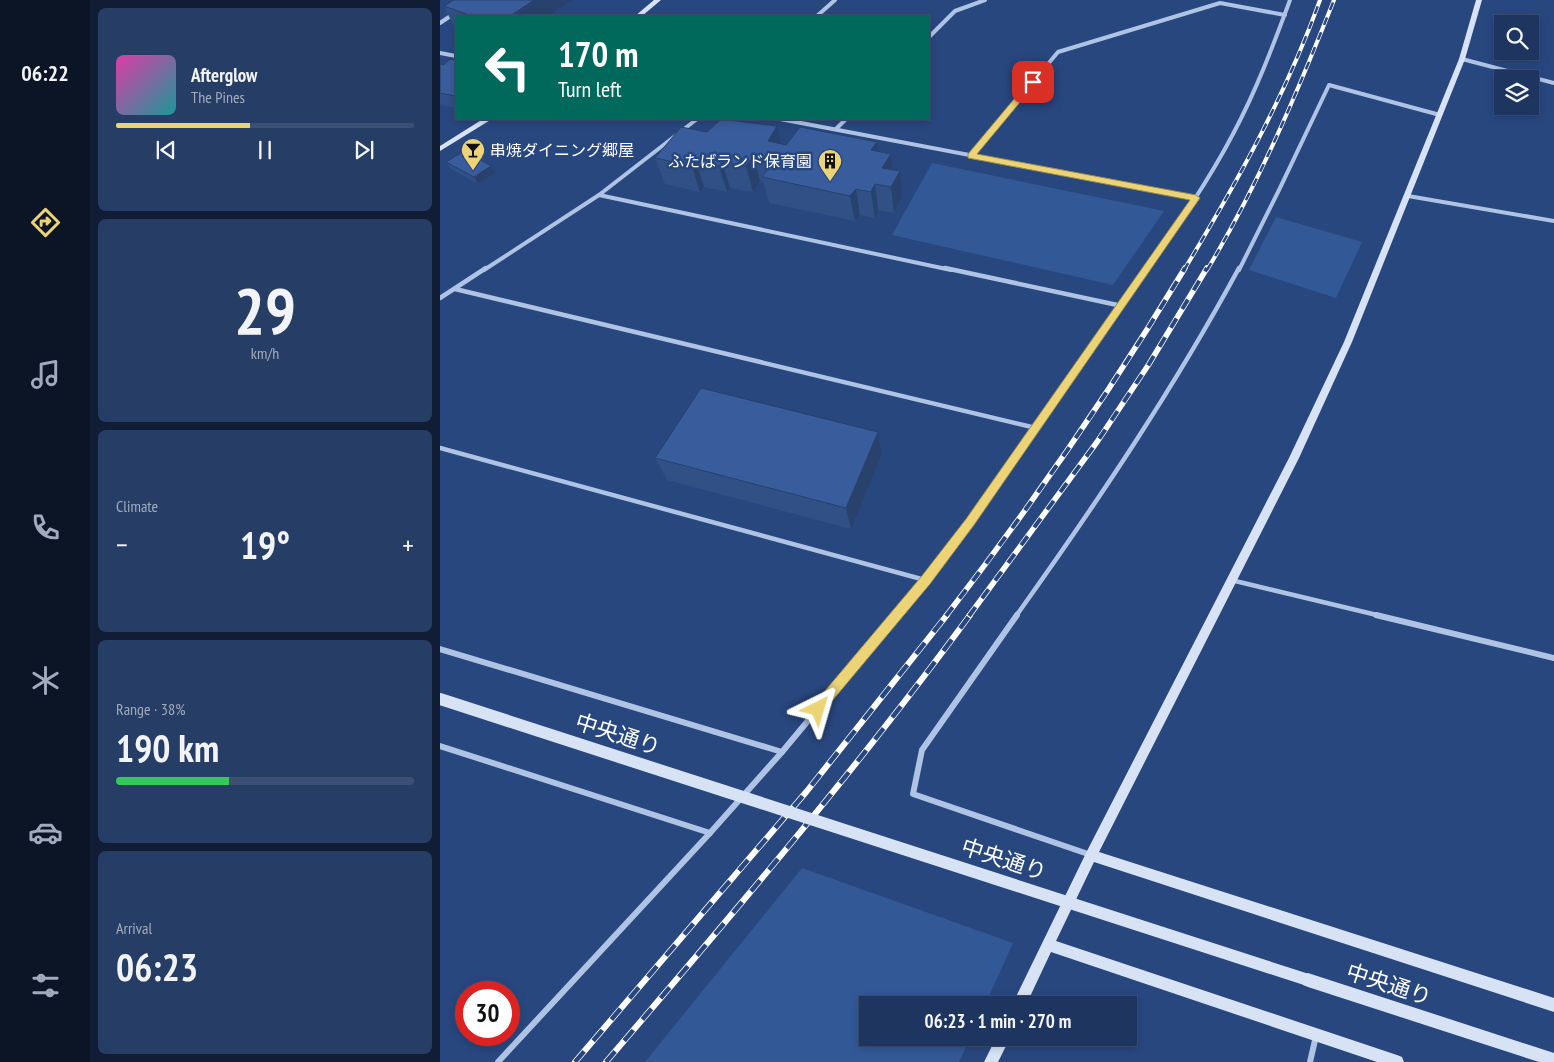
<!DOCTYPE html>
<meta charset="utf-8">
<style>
body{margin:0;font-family:"PT Sans Narrow","Noto Sans JP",sans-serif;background:#263d65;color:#f1f3f6;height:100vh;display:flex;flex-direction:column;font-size:19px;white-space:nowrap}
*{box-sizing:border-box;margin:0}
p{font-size:16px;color:#a1abbd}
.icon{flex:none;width:28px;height:28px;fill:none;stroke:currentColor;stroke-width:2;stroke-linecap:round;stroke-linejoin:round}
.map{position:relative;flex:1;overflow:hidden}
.side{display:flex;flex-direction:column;gap:8px;padding:8px;background:#101d34;width:350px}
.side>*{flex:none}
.top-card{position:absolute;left:15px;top:15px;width:475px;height:105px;border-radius:0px;box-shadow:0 2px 8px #0003,0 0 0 1px #3c5074;background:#00695c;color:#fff;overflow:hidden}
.buttons{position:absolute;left:1054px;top:15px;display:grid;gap:10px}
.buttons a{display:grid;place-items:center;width:45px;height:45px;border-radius:0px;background:#1e355f;box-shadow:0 2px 8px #0003,0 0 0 1px #3c5074;font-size:25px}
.speed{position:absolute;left:15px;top:981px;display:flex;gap:10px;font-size:25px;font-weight:700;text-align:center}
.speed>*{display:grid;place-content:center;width:65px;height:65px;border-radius:50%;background:#1e355f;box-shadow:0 2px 8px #0003,0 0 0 1px #3c5074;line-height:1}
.speed .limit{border:8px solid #d22;background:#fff;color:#111}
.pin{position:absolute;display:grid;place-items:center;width:42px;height:42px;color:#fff;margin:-21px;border-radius:10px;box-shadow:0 2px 8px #0006}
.me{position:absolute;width:55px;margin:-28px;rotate:40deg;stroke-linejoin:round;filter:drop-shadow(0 0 4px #0008)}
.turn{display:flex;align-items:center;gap:18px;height:105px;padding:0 20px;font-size:22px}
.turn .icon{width:65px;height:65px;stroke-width:2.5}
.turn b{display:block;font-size:35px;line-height:42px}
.big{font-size:38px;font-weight:700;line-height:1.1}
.side .card{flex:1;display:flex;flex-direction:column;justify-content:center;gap:8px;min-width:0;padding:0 18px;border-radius:8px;background:#263d65}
.side .dial{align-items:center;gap:0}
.dial b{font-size:65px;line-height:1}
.song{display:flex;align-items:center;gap:15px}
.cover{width:60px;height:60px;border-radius:8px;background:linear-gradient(135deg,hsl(320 70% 55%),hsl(180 70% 35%))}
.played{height:5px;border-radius:2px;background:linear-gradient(90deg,#ecd476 45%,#3c5074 45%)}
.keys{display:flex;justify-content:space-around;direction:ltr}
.heat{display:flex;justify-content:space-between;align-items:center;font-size:28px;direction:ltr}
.charge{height:8px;border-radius:4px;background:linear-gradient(90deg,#34c759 38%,#3c5074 0)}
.trip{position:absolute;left:419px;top:996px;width:278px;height:50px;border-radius:0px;background:#1e355f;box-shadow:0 2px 8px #0003,0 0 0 1px #3c5074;font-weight:700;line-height:50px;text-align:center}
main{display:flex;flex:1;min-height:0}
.menu{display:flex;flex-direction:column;width:90px;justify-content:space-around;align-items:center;background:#0c1526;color:#a1abbd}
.menu .icon{width:35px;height:35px}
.menu .current{color:#ecd476}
.menu b{font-size:22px;color:#f1f3f6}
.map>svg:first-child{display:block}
.green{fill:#335896}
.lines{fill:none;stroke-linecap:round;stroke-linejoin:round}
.street-far2{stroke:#afc3e5;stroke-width:4}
.street-far1{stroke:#afc3e5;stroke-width:4.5}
.street{stroke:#afc3e5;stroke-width:6}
.secondary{fill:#d8e2f5;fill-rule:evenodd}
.rail-far2-casing{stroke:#fff;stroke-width:4}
.rail-far1-casing{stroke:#fff;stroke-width:5.5}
.rail-casing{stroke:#fff;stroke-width:6}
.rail-far2{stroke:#28477f;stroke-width:2.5;stroke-dasharray:8;stroke-linecap:butt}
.rail-far1{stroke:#28477f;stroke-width:4;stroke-dasharray:11;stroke-linecap:butt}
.rail{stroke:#28477f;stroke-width:4.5;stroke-dasharray:14;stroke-linecap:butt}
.secondary-bridge{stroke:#d8e2f5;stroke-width:12}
.wall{fill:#315086}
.shaded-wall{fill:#28416d}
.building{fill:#395d9c;stroke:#28416d}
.route{fill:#ecd476;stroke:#998a4d}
.labels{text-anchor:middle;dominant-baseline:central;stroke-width:5;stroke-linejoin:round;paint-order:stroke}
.far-poi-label{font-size:16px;fill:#fff;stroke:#28477f;text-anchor:start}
.near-street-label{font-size:22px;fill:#fff;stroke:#28477f}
</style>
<main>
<nav class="menu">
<b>06:22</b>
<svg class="icon current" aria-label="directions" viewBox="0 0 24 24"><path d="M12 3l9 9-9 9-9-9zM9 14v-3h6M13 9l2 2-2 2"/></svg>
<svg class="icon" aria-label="music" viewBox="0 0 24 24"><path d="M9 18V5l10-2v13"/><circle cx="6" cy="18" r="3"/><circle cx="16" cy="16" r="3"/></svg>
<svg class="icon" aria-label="phone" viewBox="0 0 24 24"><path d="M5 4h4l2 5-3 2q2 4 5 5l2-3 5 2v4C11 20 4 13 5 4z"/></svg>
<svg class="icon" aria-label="climate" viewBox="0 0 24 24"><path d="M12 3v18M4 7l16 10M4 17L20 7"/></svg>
<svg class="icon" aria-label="car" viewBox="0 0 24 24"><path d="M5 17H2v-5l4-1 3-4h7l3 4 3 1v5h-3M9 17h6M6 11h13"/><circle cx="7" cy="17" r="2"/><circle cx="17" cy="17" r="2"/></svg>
<svg class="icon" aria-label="filters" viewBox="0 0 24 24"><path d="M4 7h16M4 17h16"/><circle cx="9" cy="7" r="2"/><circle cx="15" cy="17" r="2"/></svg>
</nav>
<section class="side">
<div class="card">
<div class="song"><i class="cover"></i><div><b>Afterglow</b><p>The Pines</p></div></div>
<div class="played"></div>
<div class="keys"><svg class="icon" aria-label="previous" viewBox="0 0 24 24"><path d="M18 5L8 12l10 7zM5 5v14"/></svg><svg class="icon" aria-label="pause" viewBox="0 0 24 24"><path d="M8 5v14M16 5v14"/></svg><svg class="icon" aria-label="next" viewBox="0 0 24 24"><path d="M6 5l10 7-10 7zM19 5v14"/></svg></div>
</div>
<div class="card dial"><b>29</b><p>km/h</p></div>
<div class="card"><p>Climate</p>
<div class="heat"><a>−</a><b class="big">19°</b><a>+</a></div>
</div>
<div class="card"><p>Range · 38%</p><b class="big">190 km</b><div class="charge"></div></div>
<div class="card"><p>Arrival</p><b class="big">06:23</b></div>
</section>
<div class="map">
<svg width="1114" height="1062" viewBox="0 0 1114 1062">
<rect width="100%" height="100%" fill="#28477f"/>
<g class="green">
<path d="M492 163 724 211 673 285 452 235Z"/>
<path d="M836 217 922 242 896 298 809 270Z"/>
<path d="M362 868 573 943 545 1005H428V1038H530L519 1062H205Z"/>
</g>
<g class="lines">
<g class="street-far2">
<path d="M377 16 395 0"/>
<path d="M0 23 15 13"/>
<path d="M489 37 515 11 545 0"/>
<path d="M0 53 16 56"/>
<path d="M1022 59 1114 83"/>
<path d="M340 119 756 198"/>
<path d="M396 129 406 119"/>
<path d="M531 156 618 52 780 3 845 15"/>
<path d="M159 195 511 270"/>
<path d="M968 196 1114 221"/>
<path d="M44 270 159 195 257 119"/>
<path d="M706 270C737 226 768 182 793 134 816 91 833 46 850 0"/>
<path d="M799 270 840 188 889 85 1000 115"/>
</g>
<g class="street-far1">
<path d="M505 268 682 306"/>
<path d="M15 289 596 428"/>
<path d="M0 298 46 268"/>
<path d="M0 448 485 580"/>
<path d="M791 580 941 616"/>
<path d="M455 616 530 522 707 268"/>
<path d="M576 616C656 504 733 390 799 268"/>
</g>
<g class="street">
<path d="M577 615 482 750 473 794 651 855"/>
<path d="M936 615 1114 658"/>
<path d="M0 649 342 752"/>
<path d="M0 746 270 833"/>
<path d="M58 1062 270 833 342 752 456 615"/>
<path d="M870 1062 876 1036"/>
</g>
<g class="secondary">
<path d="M214 0H221L202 16H195Z"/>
<path d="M1036 0H1042L1025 59 912 342 859 458 659 852 1114 998V1012L654 862 616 941 957 1055 962 1057 964 1062H937L611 952 586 1005H572L647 851 849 458 904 342 1019 59Z"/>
<path d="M43 119H52L0 151V146Z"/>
<path d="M868 973 1114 1053V1062H1099L868 987 863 985 861 980 863 975Z"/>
<path d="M556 1038H570L558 1062H544Z"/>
</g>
<g class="rail-far2-casing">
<g id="rail-far2">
<path d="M744 270C796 184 846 95 880 0"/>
<path d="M767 270C819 184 857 93 894 0"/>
</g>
</g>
<g class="rail-far1-casing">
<g id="rail-far1">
<path d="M506 616C592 505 672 389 745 268"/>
<path d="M529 616 657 442 709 364 767 268"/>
</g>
</g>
<g class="rail-casing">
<g id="rail">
<path d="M135 1062 367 791 507 615"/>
<path d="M166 1062C291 916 416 770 530 615"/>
</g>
</g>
<use href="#rail-far2" class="rail-far2"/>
<use href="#rail-far1" class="rail-far1"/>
<use href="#rail" class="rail"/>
<path class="secondary-bridge" d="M0 699 868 980"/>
</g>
<g class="wall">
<path d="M4 6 108 16H16V27H14Z"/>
<path d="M16 60V108L0 105V64L4 65Z"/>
<path d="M267 132 346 145 438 151 452 170 462 197 454 213 438 210 435 218 420 215 415 221 329 203 323 181H320L313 192 290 188 287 192 264 187 260 192 225 184 215 158Z"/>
<path d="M6 162 55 173 38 184 11 169Z"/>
<path d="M438 432 442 454 411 529 227 480 215 458Z"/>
</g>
<g class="shaded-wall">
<path d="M94 0H132L108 16H70Z"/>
<path d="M337 126 343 152 328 141Z"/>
<path d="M437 142 440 168 431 150Z"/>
<path d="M451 154 453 179 442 168Z"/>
<path d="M314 155 320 181 313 192 306 166Z"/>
<path d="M256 161 264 187 260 192 252 166Z"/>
<path d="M282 162 290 188 287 192 279 166Z"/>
<path d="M51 166 55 173 38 184 34 177Z"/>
<path d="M460 171 462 197 454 213 451 187Z"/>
<path d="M435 184 438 210 435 218 431 192Z"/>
<path d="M416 189 420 215 415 221 410 196Z"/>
<path d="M438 432 442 454 411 529 406 508Z"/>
</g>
<g class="building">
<path d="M14 0H94L70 16H32L4 6Z"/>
<path d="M10 59 16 60V96L0 93V64L4 65Z"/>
<path d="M281 119 337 126 328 141 346 145 360 127 437 142 431 150 451 154 442 168 460 171 451 187 435 184 431 192 416 189 410 196 322 177 335 159 314 155 306 166 282 162 279 166 256 161 252 166 215 158 241 127 267 132Z"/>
<path d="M24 151 51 166 34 177 6 162Z"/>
<path d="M261 388 438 432 406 508 215 458Z"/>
</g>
<path class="route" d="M593 79 596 80V83L537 154 756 195 760 198 534 525 490 584 382 713 378 715 373 713 371 709 373 705 481 577 526 519 750 200 528 158V154L590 80Z"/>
<defs>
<g id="bar-pin" transform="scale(1.25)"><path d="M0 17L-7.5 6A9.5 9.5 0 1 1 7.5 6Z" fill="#ecd476" stroke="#28477f"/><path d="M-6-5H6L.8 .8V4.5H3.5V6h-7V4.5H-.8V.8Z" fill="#111"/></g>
<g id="building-pin" transform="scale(1.25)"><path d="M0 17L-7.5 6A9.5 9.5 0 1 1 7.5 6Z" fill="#ecd476" stroke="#28477f"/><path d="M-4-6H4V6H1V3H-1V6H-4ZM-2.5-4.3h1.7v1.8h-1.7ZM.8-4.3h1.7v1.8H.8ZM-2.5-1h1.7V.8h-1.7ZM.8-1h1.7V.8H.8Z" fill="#111"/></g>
</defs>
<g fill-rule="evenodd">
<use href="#bar-pin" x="33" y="150"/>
<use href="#building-pin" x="390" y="161"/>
</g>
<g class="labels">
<g class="far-poi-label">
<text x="50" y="150">串焼ダイニング郷屋</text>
<text x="372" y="161" text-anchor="end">ふたばランド保育園</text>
</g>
<g class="near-street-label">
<text transform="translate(178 734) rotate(18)">中央通り</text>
<text transform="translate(564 859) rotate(18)">中央通り</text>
<text transform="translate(949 984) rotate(18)">中央通り</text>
</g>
</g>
</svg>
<div class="buttons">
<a><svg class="icon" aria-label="search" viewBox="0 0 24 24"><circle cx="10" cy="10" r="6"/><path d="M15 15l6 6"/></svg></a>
<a><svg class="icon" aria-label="layers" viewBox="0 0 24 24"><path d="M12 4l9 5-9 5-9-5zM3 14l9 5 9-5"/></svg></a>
</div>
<div class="speed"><div class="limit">30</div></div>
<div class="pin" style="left:593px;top:82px;background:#d93025"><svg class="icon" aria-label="arrive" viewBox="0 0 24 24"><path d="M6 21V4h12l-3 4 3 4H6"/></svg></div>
<svg class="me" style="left:378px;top:709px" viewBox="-20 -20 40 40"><path d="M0-17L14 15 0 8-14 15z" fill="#ecd476" stroke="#fff" stroke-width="4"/></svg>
<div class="trip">06:23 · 1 min · 270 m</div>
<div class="top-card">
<div class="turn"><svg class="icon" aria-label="left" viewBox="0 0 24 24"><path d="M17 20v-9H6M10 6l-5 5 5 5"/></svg><div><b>170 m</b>Turn left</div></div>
</div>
</div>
</main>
